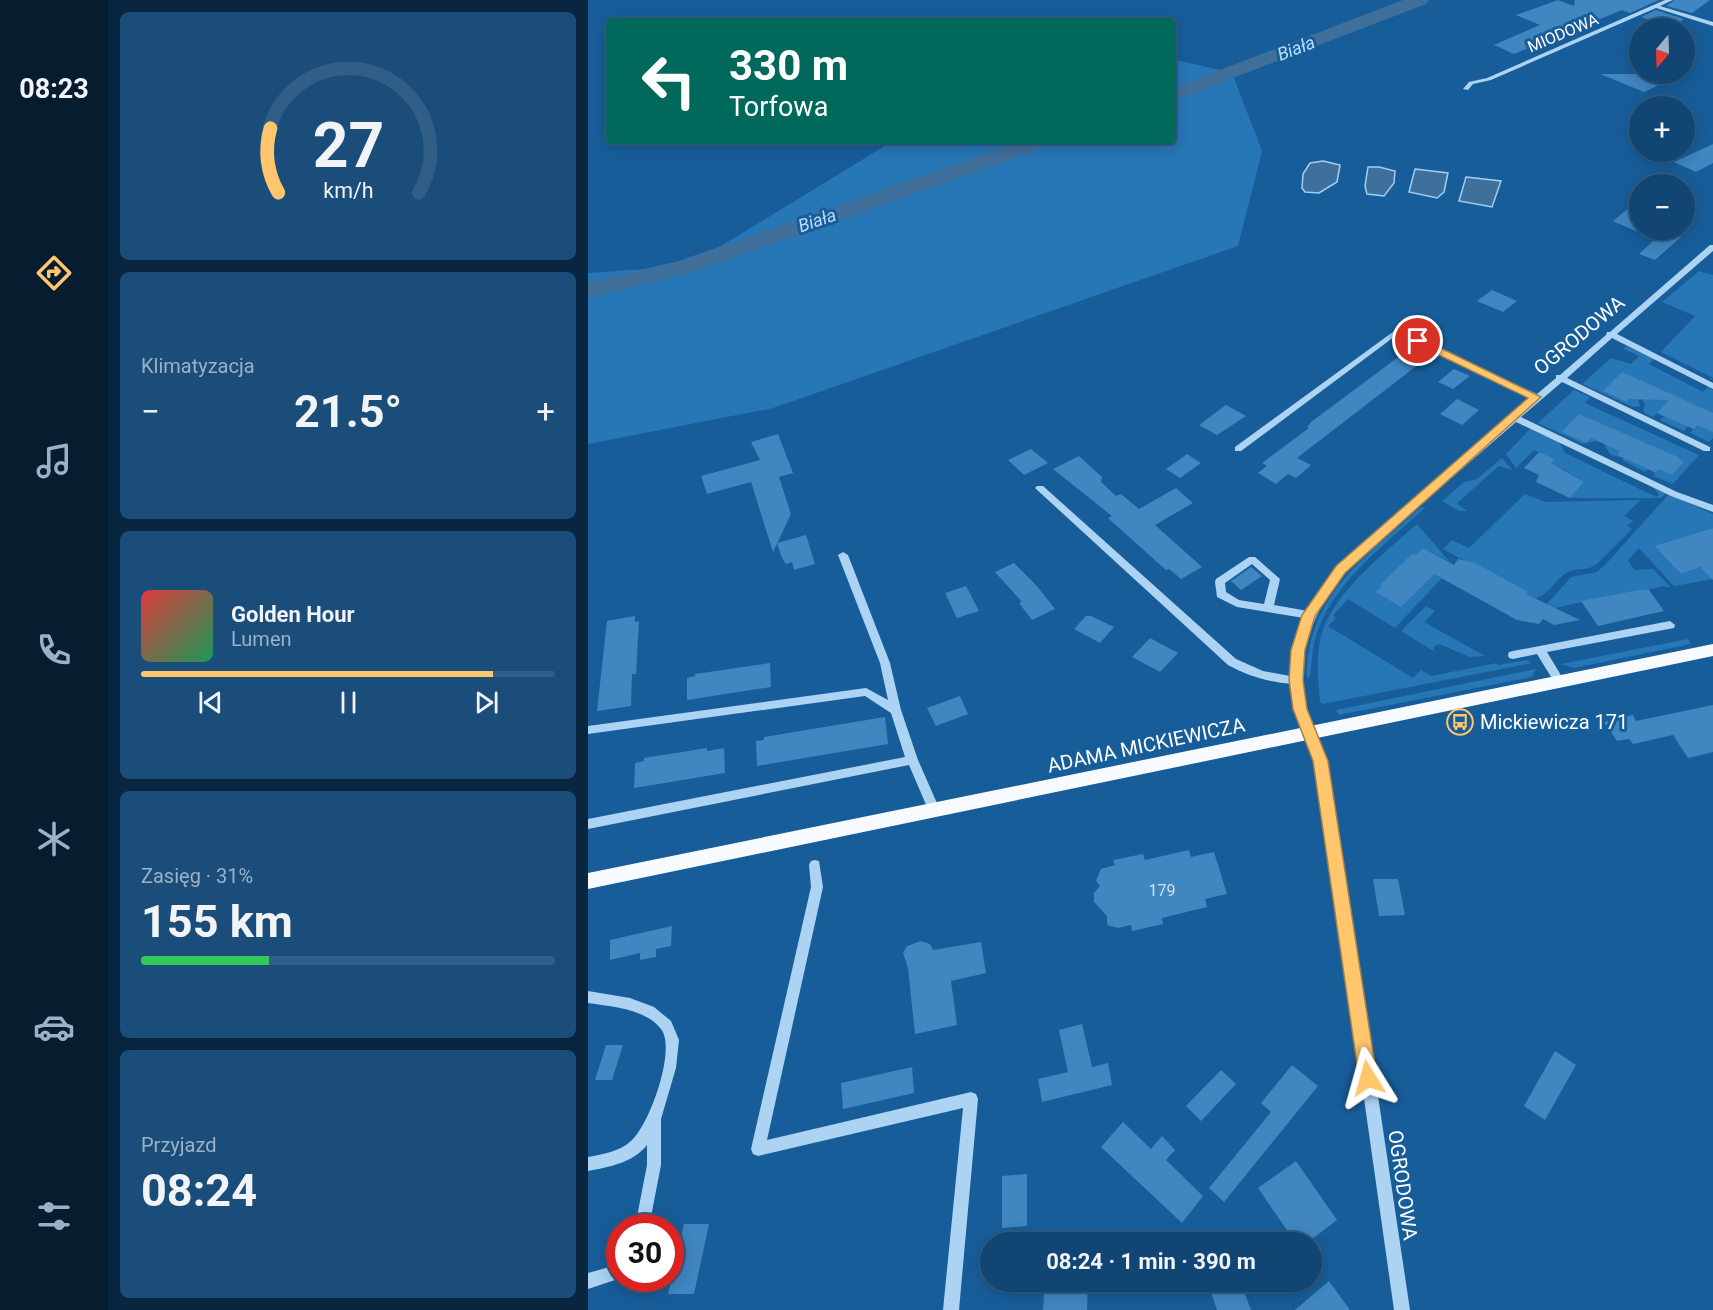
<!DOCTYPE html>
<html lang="pl">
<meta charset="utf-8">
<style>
body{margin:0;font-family:Roboto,sans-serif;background:#1a4d79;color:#f1f3f6;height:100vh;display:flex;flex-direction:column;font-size:22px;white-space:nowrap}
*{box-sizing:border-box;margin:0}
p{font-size:20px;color:#9cb1c5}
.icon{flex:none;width:33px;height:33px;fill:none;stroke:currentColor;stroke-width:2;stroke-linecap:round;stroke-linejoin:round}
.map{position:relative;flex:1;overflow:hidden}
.details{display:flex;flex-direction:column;gap:12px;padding:12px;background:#092640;width:480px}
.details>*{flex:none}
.hud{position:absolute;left:18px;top:18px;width:570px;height:126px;border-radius:6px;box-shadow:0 3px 15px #0003,0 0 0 2px #305e86;background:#00695c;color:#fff;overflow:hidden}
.needle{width:39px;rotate:199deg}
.controls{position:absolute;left:1041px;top:18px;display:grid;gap:12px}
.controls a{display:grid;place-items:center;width:66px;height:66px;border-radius:50%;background:#114674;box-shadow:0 3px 15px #0003,0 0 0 2px #305e86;font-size:30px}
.speed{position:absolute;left:18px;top:1214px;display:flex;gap:12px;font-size:30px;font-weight:700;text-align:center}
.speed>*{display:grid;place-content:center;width:78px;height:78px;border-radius:50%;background:#114674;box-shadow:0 3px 15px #0003,0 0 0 2px #305e86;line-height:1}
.speed .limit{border:9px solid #d22;background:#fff;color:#111}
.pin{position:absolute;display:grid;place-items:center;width:51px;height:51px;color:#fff;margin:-26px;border:3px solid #fff;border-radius:50%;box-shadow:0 2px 6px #0007}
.me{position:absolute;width:66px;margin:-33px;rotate:352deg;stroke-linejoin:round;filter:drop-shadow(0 0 4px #0008)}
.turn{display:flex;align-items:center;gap:21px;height:126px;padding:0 24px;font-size:27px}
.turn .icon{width:78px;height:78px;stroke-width:2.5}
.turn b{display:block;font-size:42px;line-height:51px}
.big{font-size:45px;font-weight:700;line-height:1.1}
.details .widget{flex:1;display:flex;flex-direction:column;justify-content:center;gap:9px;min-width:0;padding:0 21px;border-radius:9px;background:#1a4d79}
.details .dial{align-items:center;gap:0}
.dial svg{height:156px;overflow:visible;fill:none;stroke:#305e86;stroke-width:7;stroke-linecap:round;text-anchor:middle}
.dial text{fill:#f1f3f6;stroke:none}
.song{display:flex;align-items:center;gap:18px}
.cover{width:72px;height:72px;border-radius:9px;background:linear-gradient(135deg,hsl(0 70% 55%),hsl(150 70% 35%))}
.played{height:6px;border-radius:3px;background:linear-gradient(90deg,#ffc66d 85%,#305e86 85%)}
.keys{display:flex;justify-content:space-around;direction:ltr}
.heat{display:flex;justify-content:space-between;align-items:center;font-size:33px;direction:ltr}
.charge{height:9px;border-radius:4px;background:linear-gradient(90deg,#34c759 31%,#305e86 0)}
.trip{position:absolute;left:392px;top:1232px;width:342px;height:60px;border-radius:30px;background:#114674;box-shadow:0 3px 15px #0003,0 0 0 2px #305e86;font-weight:700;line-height:60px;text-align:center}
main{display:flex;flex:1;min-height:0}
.dock{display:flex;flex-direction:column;width:108px;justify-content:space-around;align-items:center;background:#071c2e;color:#9cb1c5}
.dock .icon{width:42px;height:42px}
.dock .on{color:#ffc66d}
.dock b{font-size:27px;color:#f1f3f6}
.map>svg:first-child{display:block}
.green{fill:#2776b6}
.water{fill:#3f709b;stroke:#9fcff4;stroke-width:1.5}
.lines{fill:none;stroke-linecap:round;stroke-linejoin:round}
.river{fill:#3f709b;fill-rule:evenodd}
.building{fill:#4086c1}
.minor{fill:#acd3f2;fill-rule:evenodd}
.major{fill:#f7fbff;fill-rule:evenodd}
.route{fill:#ffc66d;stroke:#a68147;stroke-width:1.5}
.labels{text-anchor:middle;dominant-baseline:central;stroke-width:6;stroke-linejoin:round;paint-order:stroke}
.far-street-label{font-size:16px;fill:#fff;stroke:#175d9a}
.number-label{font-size:16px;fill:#cfe1f0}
.far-water-label{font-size:18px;font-style:italic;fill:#b9dcf8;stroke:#175d9a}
.street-label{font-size:20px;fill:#fff;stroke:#175d9a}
.poi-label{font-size:20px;fill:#fff;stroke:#175d9a;text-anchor:start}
</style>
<main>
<nav class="dock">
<b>08:23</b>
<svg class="icon on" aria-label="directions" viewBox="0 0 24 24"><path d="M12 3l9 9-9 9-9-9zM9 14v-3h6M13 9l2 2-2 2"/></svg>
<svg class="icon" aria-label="music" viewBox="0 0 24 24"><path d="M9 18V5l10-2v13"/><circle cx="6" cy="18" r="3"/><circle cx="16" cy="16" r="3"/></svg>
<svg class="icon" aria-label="phone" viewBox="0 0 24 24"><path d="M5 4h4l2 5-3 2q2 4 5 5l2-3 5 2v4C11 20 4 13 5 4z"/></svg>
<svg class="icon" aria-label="climate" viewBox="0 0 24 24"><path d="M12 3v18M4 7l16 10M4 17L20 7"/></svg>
<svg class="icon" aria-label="car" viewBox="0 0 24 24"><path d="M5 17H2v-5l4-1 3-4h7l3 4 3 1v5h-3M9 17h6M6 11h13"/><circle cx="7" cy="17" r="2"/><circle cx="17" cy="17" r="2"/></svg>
<svg class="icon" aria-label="filters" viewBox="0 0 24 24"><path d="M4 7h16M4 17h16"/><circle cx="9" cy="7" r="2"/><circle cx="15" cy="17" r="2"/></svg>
</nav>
<section class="details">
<div class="widget dial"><svg viewBox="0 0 100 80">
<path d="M14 69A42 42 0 1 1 86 69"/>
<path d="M14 69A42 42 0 0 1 10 36" stroke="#ffc66d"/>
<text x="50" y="56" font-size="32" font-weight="700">27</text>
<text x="50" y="72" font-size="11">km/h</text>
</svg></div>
<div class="widget"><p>Klimatyzacja</p>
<div class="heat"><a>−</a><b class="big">21.5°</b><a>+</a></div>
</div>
<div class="widget">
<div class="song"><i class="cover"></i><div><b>Golden Hour</b><p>Lumen</p></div></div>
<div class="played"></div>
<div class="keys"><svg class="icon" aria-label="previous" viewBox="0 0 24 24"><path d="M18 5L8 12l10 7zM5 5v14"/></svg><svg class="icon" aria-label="pause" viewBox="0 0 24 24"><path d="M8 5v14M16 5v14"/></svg><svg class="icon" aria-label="next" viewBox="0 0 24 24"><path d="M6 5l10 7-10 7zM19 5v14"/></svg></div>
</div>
<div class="widget"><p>Zasięg · 31%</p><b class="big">155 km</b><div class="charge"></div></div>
<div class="widget"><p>Przyjazd</p><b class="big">08:24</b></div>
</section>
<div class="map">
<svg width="1125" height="1310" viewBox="0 0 1125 1310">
<rect width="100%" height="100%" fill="#175d9a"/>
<g class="green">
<path d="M585 59 644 73 674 151 650 246 185 408 0 444V273L100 266 305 141H585Z"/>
<path d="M1111 271 1125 275V378L1073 352 1107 316 1074 302Z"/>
<path d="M1039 346 1066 359 1061 364 1115 392 1120 387 1125 390V438L1121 442 1102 433 1105 429 1100 426 1096 431 1072 420 1076 416 1069 413 1065 417 1055 412 1057 405 1054 399 1050 400 1052 406 1045 407 994 384 1023 358 1043 364 1051 356 1035 349Z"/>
<path d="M986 390 1002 397 997 403 1111 455 1085 484 1065 476 1067 472 1061 469 1057 472 1034 460 1035 458 1023 455 1011 437 1008 441 995 444 950 423Z"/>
<path d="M942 429 971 442 977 453 1068 497 1071 495 1065 487 1078 493 1073 498H982L996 482 973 468 970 470 961 466 967 459 946 450 928 468 918 454Z"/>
<path d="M914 458 924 470 911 466 869 503 879 511H871L854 501 876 482 889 479Z"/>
<path d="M937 494 958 502 1053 500 1036 516 1045 521 1039 526 1044 529 1010 563C1001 572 987 567 978 573 965 582 964 592 947 599L855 549 864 540 881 548Z"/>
<path d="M1081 494 1125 514V528L1066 546 1093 574 1112 567 1125 579 1086 586 1051 548 1040 560 1046 570 1065 569 1083 588 1076 586 1051 592 1049 590 967 608 959 604 983 577 1009 572 1018 564Z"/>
<path d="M838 507C799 543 749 579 730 630 724 645 724 661 722 676L719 678C718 596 777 558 832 508Z"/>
<path d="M829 524 862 562 835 548 828 555 824 554 806 575 804 574 792 585 846 574 854 578 807 628 760 599 745 615 748 618 740 626 825 678 833 670 843 676 909 663 910 665 939 660 944 663 735 704 732 702C730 680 728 657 733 636 745 592 797 553 829 524Z"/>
<path d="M838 606 847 611 836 622 897 656 882 657 851 644 845 647 847 652 813 631Z"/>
<path d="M1100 639 1103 644 986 668 973 664Z"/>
<path d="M948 669 944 677 751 715 748 710Z"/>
</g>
<g class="water">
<path d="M735 161 752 165 749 182 731 193 717 192 714 188 715 174 722 163Z"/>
<path d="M780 167H791L807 171 806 183 796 196 779 194 777 186Z"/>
<path d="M827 169 860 173 856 192 849 198 821 192Z"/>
<path d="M878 177 913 181 904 207 871 201Z"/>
</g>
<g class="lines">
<g class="river">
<path d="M815 0H841L838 4 585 101V88Z"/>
<path d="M433 141H465L462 146 108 271 0 298V282L91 261Z"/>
</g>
</g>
<g class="building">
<path d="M970 0 986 6 987 0H1071L1042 13 1034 10 926 54 906 45 952 25 928 15Z"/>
<path d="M1087 0H1122L1104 13 1078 6Z"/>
<path d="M1068 10 1096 19 1083 28 1053 17Z"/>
<path d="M1012 74H1095L1056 92Z"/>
<path d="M1125 144V163L1108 172 1086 162Z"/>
<path d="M1052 199V233L1025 221Z"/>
<path d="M1076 231 1093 237 1067 260 1051 254Z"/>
<path d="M904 290 929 301 915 312 889 301Z"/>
<path d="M813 355 831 364 709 458 723 465 708 478 700 474 688 484 670 473 679 466 674 463 721 428 719 427 723 422Z"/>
<path d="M866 369 882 376 865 389 850 382Z"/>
<path d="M1034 372 1125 413V432L1109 425 1106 429 1069 413 1081 400 1041 399 1039 402 1015 391Z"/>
<path d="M869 399 891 410 874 425 852 414Z"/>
<path d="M638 405 658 416 629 435 611 425Z"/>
<path d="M991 414 1092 458 1090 459 1096 462 1084 475 1071 469 1068 473 1029 455 1032 451 1003 438 998 443 974 432Z"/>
<path d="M190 434 205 473 191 477 203 514 185 552 163 482 119 494 113 476 172 460 163 442Z"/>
<path d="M443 449 460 463 436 475 420 460Z"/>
<path d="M951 452 967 459 963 463 996 482 982 498 948 482 951 475 936 468Z"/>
<path d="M599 454 613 463 592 478 578 469Z"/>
<path d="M491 456 514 477 513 482 528 496 533 494 551 509 588 488 605 503 567 525 614 567 593 579 581 569 578 570 520 518 524 516 465 469Z"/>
<path d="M1125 528V580L1112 567 1093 574 1066 546Z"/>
<path d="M218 535 227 564 206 570 204 562 198 564 194 558 189 543Z"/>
<path d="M835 548 866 565 870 559 887 563 940 592 938 594 992 620 966 625 955 619 951 624 929 620 846 574 813 607 788 592 794 586 792 585 825 553 828 555Z"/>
<path d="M426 563 448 585 467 609 444 620 431 603 434 602 407 572Z"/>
<path d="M663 567 674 576 653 590 643 581Z"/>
<path d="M378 586 391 611 369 618 357 593Z"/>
<path d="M1050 590H1061L1076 611 1010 626 993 601Z"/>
<path d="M47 616V622L51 621 48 674H44L43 706 9 711 19 621Z"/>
<path d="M498 616H503L526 627 512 643 486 629Z"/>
<path d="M562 638 590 653 572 672 544 657Z"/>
<path d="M182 663 183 687 99 700V678L107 676V674Z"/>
<path d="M372 696 380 714 348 726 339 708Z"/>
<path d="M1125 705V752L1100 758 1085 735 1045 744 1041 739 1029 741 1016 722 1045 715 1048 721Z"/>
<path d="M297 717 300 744 169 766 168 741 176 740V737Z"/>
<path d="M119 748V751L136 748 137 773 46 788 47 763 56 761V758Z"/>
<path d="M601 850 603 857 626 852 639 894 617 899 619 907 574 918 575 924 544 931 543 925 530 928 519 925V916L506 902V893L512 886 508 881 513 869 527 865 525 860 555 854 557 860Z"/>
<path d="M785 879H810L817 915 791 916Z"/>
<path d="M84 926 83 946 68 949V957L52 960V953L22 960V940Z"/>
<path d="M333 941 342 944 345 950 393 942 398 973 363 981 369 1025 327 1034 320 968 315 953 319 946Z"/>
<path d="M494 1024 504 1067 520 1063 524 1085 454 1102 450 1079 480 1072 471 1030Z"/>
<path d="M18 1045H35L24 1080H7Z"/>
<path d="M967 1051 988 1065 957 1120 936 1106Z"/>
<path d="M704 1065 730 1086 636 1202 621 1188 683 1112 673 1103Z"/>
<path d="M324 1067 326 1093 255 1109 253 1083Z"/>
<path d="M633 1070 648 1084 613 1121 598 1106Z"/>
<path d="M535 1122 563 1149 574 1136 587 1150 578 1160 615 1196 594 1223 513 1147Z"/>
<path d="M708 1161 749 1220 720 1242H707L670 1188Z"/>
<path d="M439 1174V1226L414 1228V1176Z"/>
<path d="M96 1224H121L106 1294H80Z"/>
<path d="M457 1281H500L499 1310H455Z"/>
<path d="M619 1281H652L663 1310H629Z"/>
<path d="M741 1281 762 1310H707Z"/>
</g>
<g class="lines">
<g class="minor">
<path d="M1077 0H1085L1072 6 1125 22V26L1068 8 903 80 885 84 880 90 875 89 881 82 899 78Z"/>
<path d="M1122 245H1125V251L1029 334 1125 383V389L1024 338 979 378 1122 447V451H1116L974 382 933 417 1089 492 1125 505V512L1083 496 928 422 755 572C726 613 702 662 719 713 727 740 738 759 744 788L822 1310H806L732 788 724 754 707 710 703 684C680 682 660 676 640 665L447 488 449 486H455L648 659 675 671 702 676 705 652 716 618 649 607 629 597 627 582 628 579 661 557H667L692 579 686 605 720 611 749 566 921 418 922 415 926 414 944 398 810 334 653 451H647V447L809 329 949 394 968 378V375H972L1018 335 1019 332H1022ZM664 564 682 580 676 604 651 600 638 592 637 583Z"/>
<path d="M255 552 260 555 302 663 313 710 330 760 352 810 350 814 346 815 342 814 321 765 0 829V819L317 757 303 713 277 696 0 734V726L278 688 300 700 292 663 250 555Z"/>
<path d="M1082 621 1087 625 1086 628 959 652 977 682 976 685H968L949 654 925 659 921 658 920 655 921 652 925 651Z"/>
<path d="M227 860 231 861 235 887 179 1140 383 1092 388 1094 390 1099 371 1310H355L375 1108 170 1156 165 1154 163 1149 223 887 221 865 223 861Z"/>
<path d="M0 991 42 998 66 1007 83 1021 91 1040 88 1068 73 1119V1165L61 1227H47L59 1165V1145C45 1163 21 1167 0 1171V1157C15 1154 31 1152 43 1141 61 1126 89 1049 73 1029 56 1008 25 1007 0 1003Z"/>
<path d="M32 1264V1278H33L0 1289V1273Z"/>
</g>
<path class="major" d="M1125 644V656L0 889V873Z"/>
</g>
<path class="route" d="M826 339H834L953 397 757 573 727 616 717 650 715 680 719 709 740 761 789 1078 786 1085 780 1087 774 1085 771 1078 725 761 705 709 701 680 703 650 714 615 748 566 940 398 826 343Z"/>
<defs>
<g id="bus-ring" transform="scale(1.35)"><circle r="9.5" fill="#175d9a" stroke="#ffc66d" stroke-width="1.5"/><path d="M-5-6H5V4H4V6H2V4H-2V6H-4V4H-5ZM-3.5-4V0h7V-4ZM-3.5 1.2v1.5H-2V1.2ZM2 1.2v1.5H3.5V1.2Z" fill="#ffc66d"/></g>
</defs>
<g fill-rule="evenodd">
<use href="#bus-ring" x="872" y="722"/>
</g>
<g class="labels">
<g class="far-street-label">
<text transform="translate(975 33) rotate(-23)">MIODOWA</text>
</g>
<g class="number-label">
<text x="574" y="890">179</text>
</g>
<g class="far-water-label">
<text transform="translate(708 48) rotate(-21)">Biała</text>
<text transform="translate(229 220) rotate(-19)">Biała</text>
</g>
<g class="street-label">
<text transform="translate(991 335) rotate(-40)">OGRODOWA</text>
<text transform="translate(558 745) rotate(-12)">ADAMA MICKIEWICZA</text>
<text transform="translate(815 1185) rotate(82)">OGRODOWA</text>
</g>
<g class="poi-label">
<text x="892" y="722">Mickiewicza 171</text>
</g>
</g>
</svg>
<div class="controls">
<a><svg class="needle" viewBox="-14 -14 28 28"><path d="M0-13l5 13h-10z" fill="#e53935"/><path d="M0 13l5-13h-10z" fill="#9cb1c5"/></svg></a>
<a>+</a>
<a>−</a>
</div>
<div class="speed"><div class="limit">30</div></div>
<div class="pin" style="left:830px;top:341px;background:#d93025"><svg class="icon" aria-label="arrive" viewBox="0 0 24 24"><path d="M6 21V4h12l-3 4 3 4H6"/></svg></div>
<svg class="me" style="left:780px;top:1078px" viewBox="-20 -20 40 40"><path d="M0-17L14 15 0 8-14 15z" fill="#ffc66d" stroke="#fff" stroke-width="4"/></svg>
<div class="trip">08:24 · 1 min · 390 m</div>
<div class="hud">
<div class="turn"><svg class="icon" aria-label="left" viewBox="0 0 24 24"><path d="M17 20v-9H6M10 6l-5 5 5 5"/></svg><div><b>330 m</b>Torfowa</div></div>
</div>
</div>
</main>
